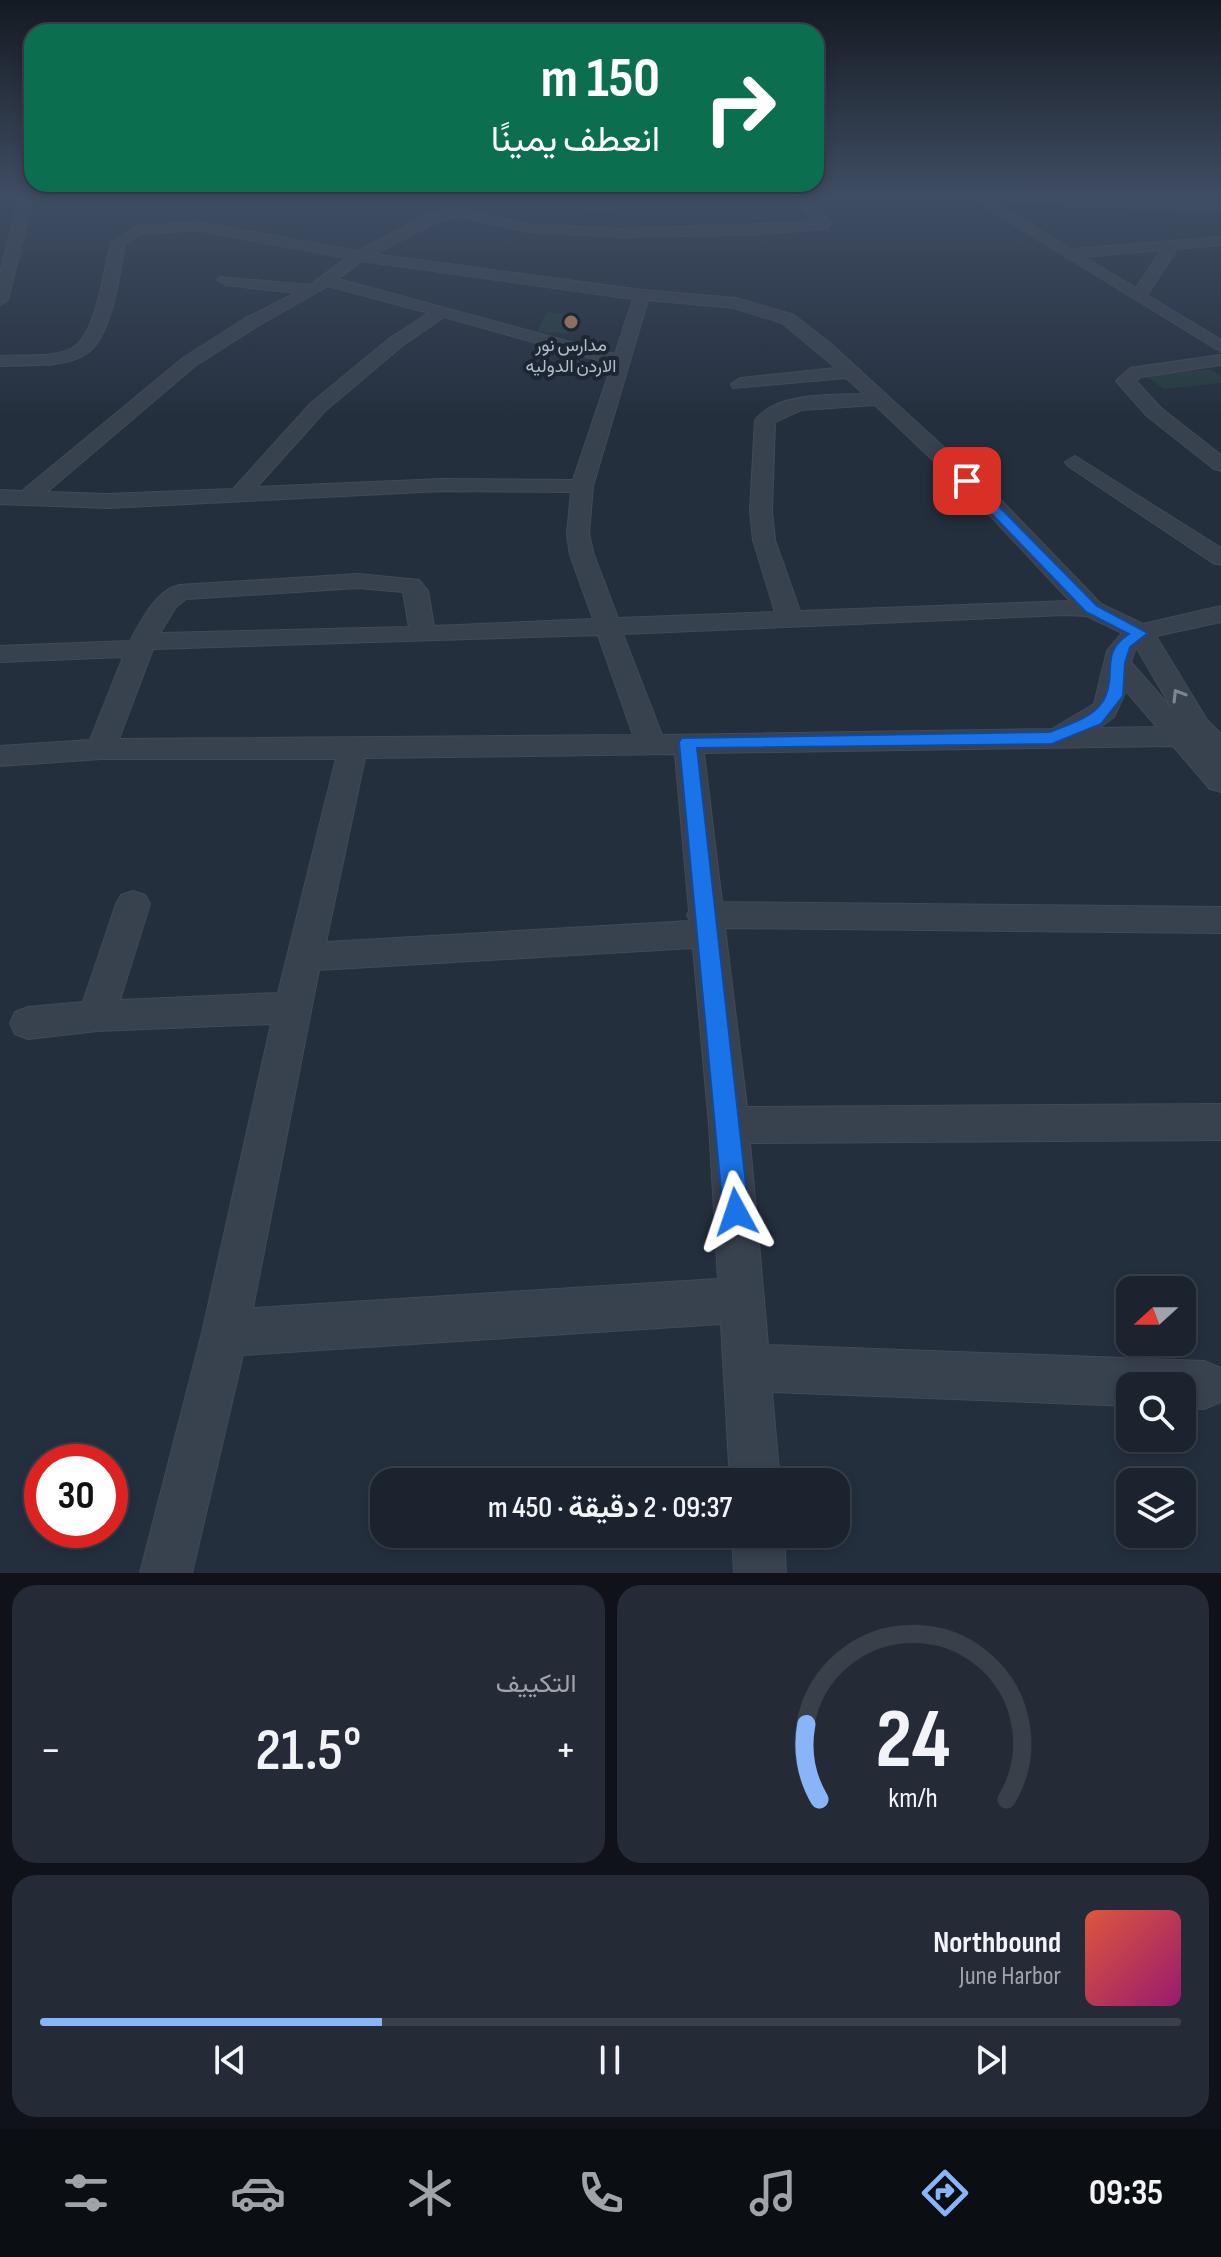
<!DOCTYPE html>
<html lang="ar">
<meta charset="utf-8">
<style>
body{margin:0;font-family:"Sofia Sans Condensed",Vazirmatn,sans-serif;background:#242b36;color:#f1f3f6;direction:rtl;height:100vh;display:flex;flex-direction:column;font-size:30px;white-space:nowrap}
*{box-sizing:border-box;margin:0}
p{font-size:26px;color:#a0a4aa}
.icon{flex:none;width:44px;height:44px;fill:none;stroke:currentColor;stroke-width:2;stroke-linecap:round;stroke-linejoin:round}
.map{position:relative;height:1573px;overflow:hidden;direction:ltr}
.side{display:flex;flex-direction:column;gap:12px;padding:12px;background:#0f1319;flex:1}
.side>*{flex:none}
.top-card{position:absolute;left:24px;top:24px;width:800px;height:168px;border-radius:24px;box-shadow:0 4px 12px #0003,0 0 0 2px #39404a;direction:rtl;background:#0b6e4f;color:#fff;overflow:hidden}
.needle{width:52px;rotate:249deg}
.tools{position:absolute;left:1116px;top:1276px;display:grid;gap:16px}
.tools a{display:grid;place-items:center;width:80px;height:80px;border-radius:16px;background:#1b232e;box-shadow:0 4px 12px #0003,0 0 0 2px #39404a;font-size:40px}
.speed{position:absolute;left:24px;top:1444px;display:flex;gap:16px;font-size:40px;font-weight:700;text-align:center}
.speed>*{display:grid;place-content:center;width:104px;height:104px;border-radius:50%;background:#1b232e;box-shadow:0 4px 12px #0003,0 0 0 2px #39404a;line-height:1}
.speed .limit{border:12px solid #d22;background:#fff;color:#111}
.pin{position:absolute;display:grid;place-items:center;width:68px;height:68px;color:#fff;margin:-34px;border-radius:16px;box-shadow:0 4px 12px #0006}
.me{position:absolute;width:88px;margin:-44px;rotate:355deg;stroke-linejoin:round;filter:drop-shadow(0 0 6px #0008)}
.turn{display:flex;align-items:center;gap:28px;height:168px;padding:0 32px;font-size:36px}
.turn .icon{width:104px;height:104px;stroke-width:2.5}
.turn b{display:block;font-size:56px;line-height:68px}
.big{font-size:60px;font-weight:600;line-height:1.1}
.side .card{flex:1;display:flex;flex-direction:column;justify-content:center;gap:12px;min-width:0;padding:0 28px;border-radius:24px;background:#242b36}
.side .dial{align-items:center;gap:0}
.dial svg{height:208px;overflow:visible;fill:none;stroke:#39404a;stroke-width:7;stroke-linecap:round;text-anchor:middle}
.dial text{fill:#f1f3f6;stroke:none}
.song{display:flex;align-items:center;gap:24px}
.cover{width:96px;height:96px;border-radius:12px;background:linear-gradient(135deg,hsl(10 70% 55%),hsl(320 70% 35%))}
.played{height:8px;border-radius:4px;background:linear-gradient(90deg,#8ab4f8 30%,#39404a 30%)}
.keys{display:flex;justify-content:space-around;direction:ltr}
.heat{display:flex;justify-content:space-between;align-items:center;font-size:44px;direction:ltr}
.side .tiles{flex:1;display:grid;gap:12px;grid-template-columns:1fr 1fr}
.card:last-child{grid-column:span 2}
.trip{position:absolute;left:370px;top:1468px;width:480px;height:80px;border-radius:24px;background:#1b232e;box-shadow:0 4px 12px #0003,0 0 0 2px #39404a;font-weight:600;line-height:80px;text-align:center;direction:rtl}
.dock{display:flex;height:128px;justify-content:space-around;align-items:center;background:#0b0e12;color:#a0a4aa}
.dock .icon{width:56px;height:56px}
.dock .current{color:#8ab4f8}
.dock b{font-size:36px;color:#f1f3f6}
.map>svg:first-child{display:block}
.green{fill:#263c3f}
.lines{fill:none;stroke-linecap:round;stroke-linejoin:round}
.minor-casing{stroke:#414a57;stroke-width:2}
.minor{fill:#38414e;fill-rule:evenodd}
.oneway{stroke:#7c8592}
.route{fill:#1a73e8;stroke:#114b97;stroke-width:2}
.education-dot{fill:#8d6e63;stroke:#1d2633;stroke-width:3}
.labels{text-anchor:middle;dominant-baseline:central;stroke-width:8;stroke-linejoin:round;paint-order:stroke}
.far-poi-label{font-size:18px;fill:#b4bcc9;stroke:#1d2633}
</style>
<div class="map">
<svg width="1221" height="1573" viewBox="0 0 1221 1573">
<rect width="100%" height="100%" fill="#242f3e"/>
<g class="green">
<path d="M547 312 576 314 567 333 537 332Z"/>
<path d="M1210 369 1221 376V383L1164 389 1146 376Z"/>
</g>
<g class="lines">
<g class="minor-casing">
<g id="minor">
<path d="M19 198H33L8 300 0 305V273Z"/>
<path d="M540 198 600 201 692 198 686 202 600 209 546 202Z"/>
<path d="M791 198H805L829 220 831 223 827 229 744 235 622 237 528 232 462 217 438 221 375 254 642 290 736 298 794 315 830 343 997 496 1101 604 1143 624 1221 606V622L1156 636 1207 720 1221 734V792L1210 789 1173 746 704 753 722 902 1221 907V933L725 928 747 1107 1221 1104V1140L750 1143 768 1345 1204 1361 1221 1368V1402L1204 1409 1182 1408V1386H1130V1406L772 1392 780 1482H730L721 1324 243 1355 192 1573H140L202 1333 271 1024 97 1031 28 1039 15 1034 10 1023 15 1012 28 1007 83 1002 116 904 121 895 133 891 145 895 150 904 120 1000 278 993 336 759H101L0 766V746L90 740 123 657 0 662V646L130 641C141 621 155 591 179 585L358 574 419 580 428 591 434 626 593 619 570 555 567 534 571 492 442 491 108 508 0 504V490L22 491 183 358 244 319 296 293 225 285 217 280 220 277 310 285 346 258 197 230 140 234 125 244C120 272 112 338 86 354 64 369 26 364 0 366V356C21 354 55 359 74 347 96 333 105 267 111 242L137 226 197 222 357 251 429 214 462 209 528 224 622 229 815 222ZM362 261 633 299 615 354 338 279ZM328 286 429 313 390 338 311 403 233 489 108 494 47 492 195 366 256 327ZM648 300 734 308 782 323 836 368 740 378 731 384 733 388 846 378 864 394C831 395 777 392 755 420L750 511 753 540 775 612 618 618 594 555 589 534 593 486ZM444 317 612 364 573 480 442 479 257 487 325 411 402 346ZM875 405 981 506 1070 601 800 611 775 540 772 511 775 422 801 410ZM358 588 403 592 409 627 160 633 176 607 186 599ZM1065 615 1087 616 1122 633 1107 651 1094 704 1052 729 662 735 623 634ZM598 635 633 735 119 739 153 649ZM1136 647 1173 710 1131 662ZM1126 691 1157 727 1099 728 1114 717ZM675 754 689 911 687 915 690 921 326 942 365 758ZM693 948 709 1125 718 1279 253 1308 319 970Z"/>
<path d="M971 198 1221 203V211L994 202 1071 249 1221 237V245L1177 249 1147 295 1221 340V352ZM1161 250 1136 288 1084 257Z"/>
<path d="M1221 355V365L1141 377 1136 381 1161 408 1221 455V471L1214 469 1147 416 1116 381 1130 368Z"/>
<path d="M1075 456 1221 548V565L1213 563 1068 466 1065 462Z"/>
<path d="M732 1534H784L786 1573H734Z"/>
</g>
</g>
<use href="#minor" class="minor"/>
</g>
<defs><path id="oneway-chevron" d="M-2-3.5L2.5 0L-2 3.5" fill="none" stroke-width="1.6" stroke-linecap="round" stroke-linejoin="round" transform="scale(2)"/></defs>
<use class="oneway" href="#oneway-chevron" transform="translate(1178 695) rotate(-121)"/>
<linearGradient id="sky" x2="0" y2="1"><stop stop-color="#141a22"/><stop offset="0.47" stop-color="#3f4d63"/><stop offset="1" stop-color="#3f4d63" stop-opacity="0"/></linearGradient>
<rect width="1221" height="418" fill="url(#sky)"/>
<path class="route" d="M962 478H971L1097 606 1148 633 1130 647 1125 663 1123 696 1101 724 1052 744 697 748 749 1212 745 1221 736 1225 727 1221 723 1212 679 742 682 738 1050 732C1069 724 1098 717 1106 695 1116 670 1100 653 1129 634L1086 612 962 483Z"/>
<circle class="education-dot" cx="571" cy="322" r="8"/>
<g class="labels">
<g class="far-poi-label">
<text x="571" y="345">مدارس نور<tspan x="571" dy="21">الاردن الدوليه</tspan></text>
</g>
</g>
</svg>
<div class="tools">
<a><svg class="needle" viewBox="-14 -14 28 28"><path d="M0-13l5 13h-10z" fill="#e53935"/><path d="M0 13l5-13h-10z" fill="#a0a4aa"/></svg></a>
<a><svg class="icon" aria-label="search" viewBox="0 0 24 24"><circle cx="10" cy="10" r="6"/><path d="M15 15l6 6"/></svg></a>
<a><svg class="icon" aria-label="layers" viewBox="0 0 24 24"><path d="M12 4l9 5-9 5-9-5zM3 14l9 5 9-5"/></svg></a>
</div>
<div class="speed"><div class="limit">30</div></div>
<div class="pin" style="left:967px;top:481px;background:#d93025"><svg class="icon" aria-label="arrive" viewBox="0 0 24 24"><path d="M6 21V4h12l-3 4 3 4H6"/></svg></div>
<svg class="me" style="left:736px;top:1212px" viewBox="-20 -20 40 40"><path d="M0-17L14 15 0 8-14 15z" fill="#1a73e8" stroke="#fff" stroke-width="4"/></svg>
<div class="trip">09:37 · 2 دقيقة · 450 m</div>
<div class="top-card">
<div class="turn"><svg class="icon" aria-label="right" viewBox="0 0 24 24"><path d="M7 20v-9h11M14 6l5 5-5 5"/></svg><div><b>150 m</b>انعطف يمينًا</div></div>
</div>
</div>
<section class="side">
<div class="tiles">
<div class="card dial"><svg viewBox="0 0 100 80">
<path d="M14 69A42 42 0 1 1 86 69"/>
<path d="M14 69A42 42 0 0 1 9 40" stroke="#8ab4f8"/>
<text x="50" y="56" font-size="32" font-weight="700">24</text>
<text x="50" y="72" font-size="11">km/h</text>
</svg></div>
<div class="card"><p>التكييف</p>
<div class="heat"><a>−</a><b class="big">21.5°</b><a>+</a></div>
</div>
<div class="card">
<div class="song"><i class="cover"></i><div><b>Northbound</b><p>June Harbor</p></div></div>
<div class="played"></div>
<div class="keys"><svg class="icon" aria-label="previous" viewBox="0 0 24 24"><path d="M18 5L8 12l10 7zM5 5v14"/></svg><svg class="icon" aria-label="pause" viewBox="0 0 24 24"><path d="M8 5v14M16 5v14"/></svg><svg class="icon" aria-label="next" viewBox="0 0 24 24"><path d="M6 5l10 7-10 7zM19 5v14"/></svg></div>
</div>
</div>
</section>
<nav class="dock">
<b>09:35</b>
<svg class="icon current" aria-label="directions" viewBox="0 0 24 24"><path d="M12 3l9 9-9 9-9-9zM9 14v-3h6M13 9l2 2-2 2"/></svg>
<svg class="icon" aria-label="music" viewBox="0 0 24 24"><path d="M9 18V5l10-2v13"/><circle cx="6" cy="18" r="3"/><circle cx="16" cy="16" r="3"/></svg>
<svg class="icon" aria-label="phone" viewBox="0 0 24 24"><path d="M5 4h4l2 5-3 2q2 4 5 5l2-3 5 2v4C11 20 4 13 5 4z"/></svg>
<svg class="icon" aria-label="climate" viewBox="0 0 24 24"><path d="M12 3v18M4 7l16 10M4 17L20 7"/></svg>
<svg class="icon" aria-label="car" viewBox="0 0 24 24"><path d="M5 17H2v-5l4-1 3-4h7l3 4 3 1v5h-3M9 17h6M6 11h13"/><circle cx="7" cy="17" r="2"/><circle cx="17" cy="17" r="2"/></svg>
<svg class="icon" aria-label="filters" viewBox="0 0 24 24"><path d="M4 7h16M4 17h16"/><circle cx="9" cy="7" r="2"/><circle cx="15" cy="17" r="2"/></svg>
</nav>
